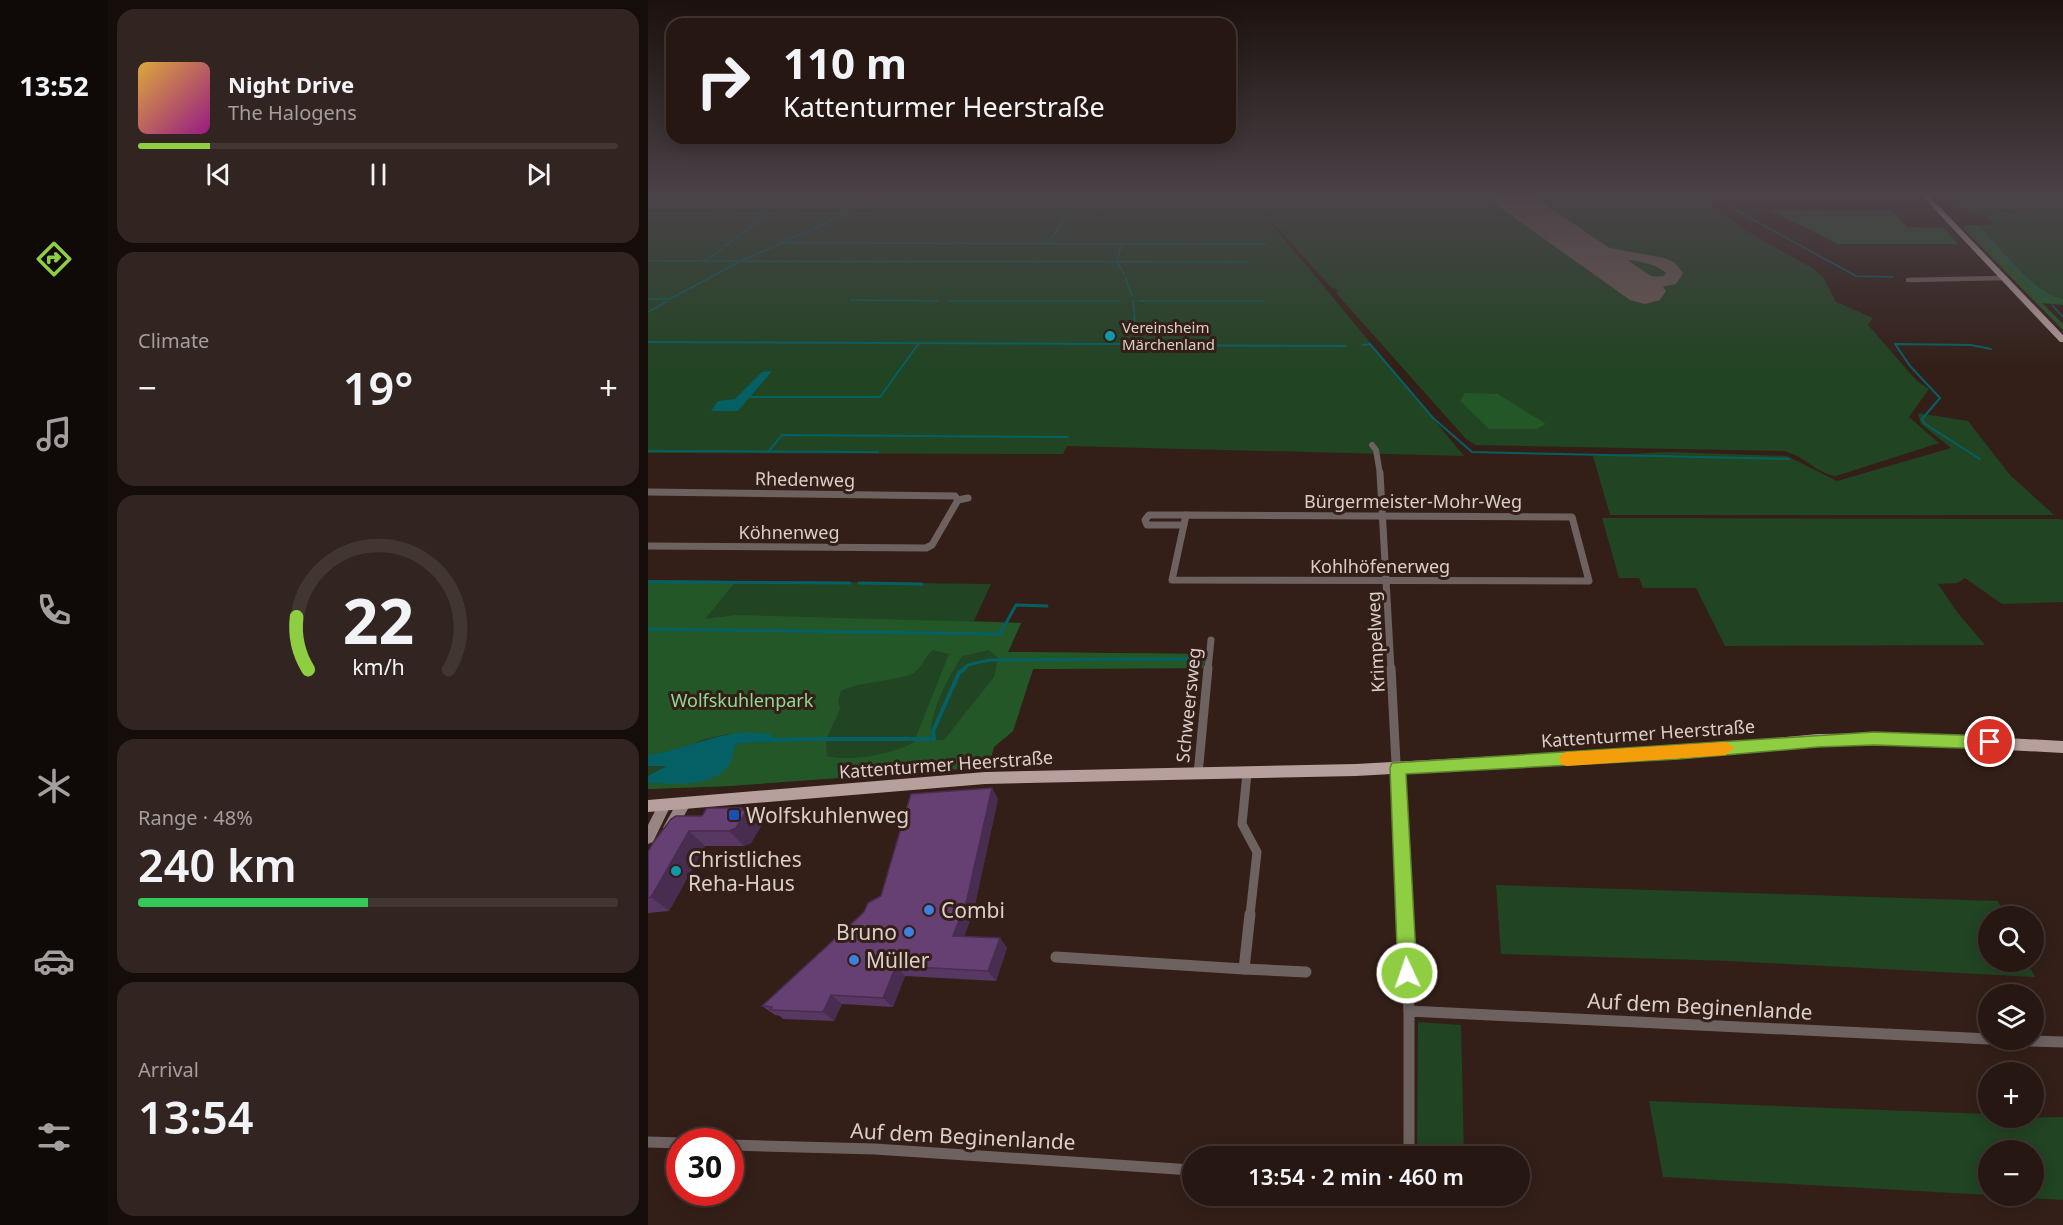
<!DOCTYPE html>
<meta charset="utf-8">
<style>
body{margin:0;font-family:"Noto Sans",sans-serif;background:#322420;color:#f1f3f6;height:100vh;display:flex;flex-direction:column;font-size:22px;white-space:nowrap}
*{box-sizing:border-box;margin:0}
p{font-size:20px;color:#a49f9f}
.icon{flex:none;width:33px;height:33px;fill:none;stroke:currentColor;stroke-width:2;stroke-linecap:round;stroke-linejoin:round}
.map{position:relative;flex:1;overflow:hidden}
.drawer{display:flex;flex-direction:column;gap:9px;padding:9px;background:#150d0a;width:540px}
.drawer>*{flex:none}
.guide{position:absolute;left:18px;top:18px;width:570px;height:126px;border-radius:18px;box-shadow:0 3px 15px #0003,0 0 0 2px #423632;background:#261712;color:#f1f3f6;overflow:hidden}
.buttons{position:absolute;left:1330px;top:906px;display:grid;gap:12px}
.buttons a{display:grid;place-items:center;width:66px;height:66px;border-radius:50%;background:#261712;box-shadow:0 3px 15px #0003,0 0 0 2px #423632;font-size:30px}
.speed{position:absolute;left:18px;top:1128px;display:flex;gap:12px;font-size:30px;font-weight:700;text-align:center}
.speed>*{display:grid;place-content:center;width:78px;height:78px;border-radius:50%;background:#261712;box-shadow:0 3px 15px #0003,0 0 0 2px #423632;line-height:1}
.speed .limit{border:9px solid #d22;background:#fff;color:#111}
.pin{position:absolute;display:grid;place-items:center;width:51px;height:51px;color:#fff;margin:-26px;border:3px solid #fff;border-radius:50%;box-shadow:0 2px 6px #0007}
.me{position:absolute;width:66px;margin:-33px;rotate:357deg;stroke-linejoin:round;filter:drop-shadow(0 0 4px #0008)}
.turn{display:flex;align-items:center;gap:21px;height:126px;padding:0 18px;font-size:27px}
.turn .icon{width:78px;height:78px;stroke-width:2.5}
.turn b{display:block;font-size:42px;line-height:51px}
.big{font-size:45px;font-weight:600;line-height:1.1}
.drawer .tile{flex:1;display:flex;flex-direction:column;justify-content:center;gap:9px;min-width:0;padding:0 21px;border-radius:18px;background:#322420}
.drawer .dial{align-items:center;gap:0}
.dial svg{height:156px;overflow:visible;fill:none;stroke:#423632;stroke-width:7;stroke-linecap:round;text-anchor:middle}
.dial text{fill:#f1f3f6;stroke:none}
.song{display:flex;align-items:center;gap:18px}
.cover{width:72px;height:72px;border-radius:9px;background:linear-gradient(135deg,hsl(40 70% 55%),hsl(310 70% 35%))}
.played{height:6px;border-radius:3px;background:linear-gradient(90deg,#8fcd42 15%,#423632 15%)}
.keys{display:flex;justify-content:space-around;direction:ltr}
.heat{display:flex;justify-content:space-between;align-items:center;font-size:33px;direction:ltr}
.charge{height:9px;border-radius:4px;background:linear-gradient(90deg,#34c759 48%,#423632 0)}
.trip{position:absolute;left:534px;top:1146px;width:348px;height:60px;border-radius:30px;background:#261712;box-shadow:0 3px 15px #0003,0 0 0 2px #423632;font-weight:600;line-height:60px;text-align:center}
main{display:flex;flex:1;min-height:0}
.tab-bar{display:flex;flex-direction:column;width:108px;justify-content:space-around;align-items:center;background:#0f0907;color:#a49f9f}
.tab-bar .icon{width:42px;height:42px}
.tab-bar .selected{color:#8fcd42}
.tab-bar b{font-size:27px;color:#f1f3f6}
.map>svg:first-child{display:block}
.green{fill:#214423}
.forest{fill:#245728;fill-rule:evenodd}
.water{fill:#056065}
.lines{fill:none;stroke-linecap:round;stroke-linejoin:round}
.stream-far3{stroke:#056065;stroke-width:1.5}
.stream-far2{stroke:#056065;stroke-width:2}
.stream-far1{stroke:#056065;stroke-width:3}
.stream{stroke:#056065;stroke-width:4}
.taxiway{fill:#6c5a54;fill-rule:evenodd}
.runway{fill:#6c5a54;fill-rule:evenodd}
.street-far4{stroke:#6e6261;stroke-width:4.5}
.street-far3{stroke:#6e6261;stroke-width:6}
.street-far2{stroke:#6e6261;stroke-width:7}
.street-far1{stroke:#6e6261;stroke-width:9}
.street{stroke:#6e6261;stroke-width:11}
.secondary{fill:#978583;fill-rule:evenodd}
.primary{fill:#b79f9e;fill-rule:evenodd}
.wall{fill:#593763}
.shaded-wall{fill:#482d50}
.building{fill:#674073;stroke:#482d50;stroke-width:1.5}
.route{fill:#8fcd42;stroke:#5d852b;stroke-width:1.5}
.slow{fill:#f59e0b}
.culture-dot{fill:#0f9aa8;stroke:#331f18;stroke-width:2}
.transit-dot{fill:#1a4fb4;stroke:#331f18;stroke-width:2}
.shop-dot{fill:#3f7fe0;stroke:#331f18;stroke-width:2}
.labels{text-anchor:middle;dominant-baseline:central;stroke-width:6;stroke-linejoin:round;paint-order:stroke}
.far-poi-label{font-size:15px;fill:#dccfc9;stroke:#331f18;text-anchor:start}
.street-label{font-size:18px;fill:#dccfc9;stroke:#331f18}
.park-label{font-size:18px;fill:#90da93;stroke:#331f18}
.near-poi-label{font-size:21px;fill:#dccfc9;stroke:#331f18;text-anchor:start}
.near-street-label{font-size:21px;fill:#dccfc9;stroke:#331f18}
</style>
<main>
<nav class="tab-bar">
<b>13:52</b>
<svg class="icon selected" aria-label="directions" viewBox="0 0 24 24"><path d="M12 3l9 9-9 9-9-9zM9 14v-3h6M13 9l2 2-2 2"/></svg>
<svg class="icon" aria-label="music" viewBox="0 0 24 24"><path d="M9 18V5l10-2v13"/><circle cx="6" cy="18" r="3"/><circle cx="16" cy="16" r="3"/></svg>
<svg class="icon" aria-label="phone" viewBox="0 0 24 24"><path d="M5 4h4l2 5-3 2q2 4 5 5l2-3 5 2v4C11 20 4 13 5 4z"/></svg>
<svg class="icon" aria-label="climate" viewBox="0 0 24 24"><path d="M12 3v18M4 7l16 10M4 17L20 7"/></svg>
<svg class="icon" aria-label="car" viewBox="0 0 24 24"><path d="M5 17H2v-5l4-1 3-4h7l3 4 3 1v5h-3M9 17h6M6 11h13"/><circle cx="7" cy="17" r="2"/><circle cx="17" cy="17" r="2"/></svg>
<svg class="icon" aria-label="filters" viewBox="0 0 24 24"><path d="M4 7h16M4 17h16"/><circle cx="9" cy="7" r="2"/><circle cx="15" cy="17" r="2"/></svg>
</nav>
<section class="drawer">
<div class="tile">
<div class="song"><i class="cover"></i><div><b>Night Drive</b><p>The Halogens</p></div></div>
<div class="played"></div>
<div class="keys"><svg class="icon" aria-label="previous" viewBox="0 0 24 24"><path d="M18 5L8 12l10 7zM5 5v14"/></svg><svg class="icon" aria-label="pause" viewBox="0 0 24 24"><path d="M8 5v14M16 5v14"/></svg><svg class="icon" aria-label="next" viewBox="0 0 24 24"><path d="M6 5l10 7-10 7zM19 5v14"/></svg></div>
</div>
<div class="tile"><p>Climate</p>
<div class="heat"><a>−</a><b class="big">19°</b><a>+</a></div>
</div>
<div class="tile dial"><svg viewBox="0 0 100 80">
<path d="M14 69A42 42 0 1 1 86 69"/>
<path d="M14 69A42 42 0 0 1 8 42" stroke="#8fcd42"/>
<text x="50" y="56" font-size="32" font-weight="700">22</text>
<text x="50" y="72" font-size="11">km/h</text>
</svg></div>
<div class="tile"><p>Range · 48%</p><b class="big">240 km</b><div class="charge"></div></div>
<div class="tile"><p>Arrival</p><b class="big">13:54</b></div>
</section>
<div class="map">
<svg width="1415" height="1225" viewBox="0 0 1415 1225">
<rect width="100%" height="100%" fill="#331f18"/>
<g class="green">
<path d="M0 196H1054L1066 203 1061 204 1100 232 1164 268 1175 277 1188 302 1225 318 1220 325 1269 381 1281 389 1261 417 1291 443 1188 476C1170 475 1155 454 1135 451L828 445 818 439 688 293 691 291 683 287 605 201 816 456 419 446 415 454 0 453Z"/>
<path d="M1302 196H1415V299C1385 293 1352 247 1331 225H1348L1339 216 1322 213Z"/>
<path d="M1270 413 1320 421 1362 475 1406 515H962L945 456 1019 452 1139 456 1189 481 1303 448 1273 424Z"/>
<path d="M954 518 1411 519 1415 520V602L1354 604 1317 578 1309 583 1290 584 1309 612 1337 645 1077 646 1048 588H995L991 578H971Z"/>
<path d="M0 580 343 584 326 621 373 623 360 652 559 654 555 668 385 669 365 731 346 747 340 767 81 786 0 789Z"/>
<path d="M848 885 1350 901 1357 916H1341V962H1379L1387 977 1081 961 853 954Z"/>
<path d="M770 1022 813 1025 816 1156H769Z"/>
<path d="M1001 1101 1341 1114V1118L1415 1117V1200L1341 1196H1386V1150H1341V1195L1015 1177Z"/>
</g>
<g class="forest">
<path d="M1122 210 1244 211 1259 227 1296 228 1310 244H1190Z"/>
<path d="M1320 225H1331C1352 247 1385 293 1415 299V305L1394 303 1415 324V330L1315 228Z"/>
<path d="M817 393 850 394 898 424 888 429H841L812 401Z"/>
<path d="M0 580 88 581 57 619 88 615 373 623 360 652 559 654 555 668 385 669 365 731 346 747 340 767 81 786 0 789V783H34L86 748 88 744 126 741 124 734H80L56 739 33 749 0 755ZM285 650 301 654 266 742C247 754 200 762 179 756L178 740 192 709 190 701 193 691C214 680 251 682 267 672 274 667 277 656 285 650ZM341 650 350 658 346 677 296 740H283C281 713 299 679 314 656Z"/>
</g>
<g class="water">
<path d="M124 371 90 411H63L70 401 87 399 114 372Z"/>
<path d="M98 732 124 734 126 741 88 744C84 751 86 758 81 765 63 789 26 783 0 783V776L19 766H0V755C34 750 64 735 98 732Z"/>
</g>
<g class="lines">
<g class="stream-far3">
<path d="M1062 196 1208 276 1245 277"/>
<path d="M1297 196 1311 209"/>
<path d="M1392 196H1395"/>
<path d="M1306 205 1387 219"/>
<path d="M128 211 150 196"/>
<path d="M450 212 460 196"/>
<path d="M0 213 582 212"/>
<path d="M1328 227 1336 235"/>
<path d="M1339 238 1349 248"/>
<path d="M134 243 618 244"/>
<path d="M400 243 421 213"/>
<path d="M474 243 469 261 476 274"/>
<path d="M77 246 121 213"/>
<path d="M1351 251 1371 271"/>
<path d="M58 260 74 249"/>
<path d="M95 260 239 196"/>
<path d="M0 261 601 262"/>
<path d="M1373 274 1401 302"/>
<path d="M477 277 484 296"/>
<path d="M0 299H22"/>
<path d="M22 299 89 263"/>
<path d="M203 300 290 301"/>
<path d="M301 301H472"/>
<path d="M485 301 487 319"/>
<path d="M491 301H615"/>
<path d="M1404 305 1415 317"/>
<path d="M0 312 18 302"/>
</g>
<g class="stream-far2">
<path d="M486 318 489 347"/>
<path d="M0 342 474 344"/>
<path d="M480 345 698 346"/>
<path d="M715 345 722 344 785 418 824 452 1141 459"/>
<path d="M103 397H232L271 343"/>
<path d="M0 451 230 452"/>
<path d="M120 452 134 435 420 437"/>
<path d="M1332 459 1277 424 1274 419 1292 398 1262 366 1247 344 1323 345 1343 349"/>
</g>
<g class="stream-far1">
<path d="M0 582 202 583"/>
<path d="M211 583 274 584"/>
<path d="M0 629 352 634 368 605 399 606"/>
<path d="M315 669 320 665 341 660 542 659"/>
</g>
<g class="stream">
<path d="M168 739H262"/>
<path d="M265 739H286L285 731 311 673 317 668"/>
<path d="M122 740 164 739"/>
</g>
<g class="taxiway">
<path d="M845 196H863L884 208 882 211H872Z"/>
<path d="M936 243 1016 258 1026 262 1035 273 1028 284C1009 288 979 291 965 274L967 270C980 267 998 279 1016 276L1018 273C1001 256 955 261 930 251L928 248 930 245Z"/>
</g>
<path class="runway" d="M842 196H884L1012 282 1018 291 1012 300 997 304 982 300 847 204Z"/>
<path class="street-far4" d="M1260 280 1355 278"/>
<path class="street-far3" d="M724 445 728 450 732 474"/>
<g class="street-far2">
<path d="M732 473 743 669"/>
<path d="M0 492 307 496 310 500 320 498"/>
<path d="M538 515 924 517 941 581 524 580Z"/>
<path d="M536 525H499L497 520 501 515H538"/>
<path d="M0 546 278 548 284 545 310 500"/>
<path d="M560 669 563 640"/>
</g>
<g class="street-far1">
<path d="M743 668 756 915"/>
<path d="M599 773 594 824 609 852 602 915"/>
<path d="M550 774 560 668"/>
</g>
<g class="street">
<path d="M756 914 761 1011"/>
<path d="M408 957 596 969 602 914"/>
<path d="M596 969 658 972"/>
<path d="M1350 1040 1415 1042"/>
<path d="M0 1142 32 1143"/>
<path d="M82 1145 227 1149 544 1170"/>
<path d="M761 1156V1011L1341 1039"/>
</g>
<g class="secondary">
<path d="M36 797 41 799 42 803 41 807 27 832 22 834 17 832 15 828 17 824 31 799Z"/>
<path d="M17 799 22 801 23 805 5 842 0 844V825L12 801Z"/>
</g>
<g class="primary">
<path d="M1274 196H1281L1415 335V342H1412Z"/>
<path d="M1263 733 1415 741V753L1263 745 1170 746 1052 757 708 776 337 784 0 812V800L337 772 708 764 1052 745 1170 734Z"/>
</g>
</g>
<g class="wall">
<path d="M344 788 350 799 326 909 316 936 352 938 359 948 348 981 257 976 245 1007 194 1004 186 1021 135 1019 132 1016 127 1015 114 1006 233 896Z"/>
<path d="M94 808 113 826 103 843 96 846H57L21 911 0 913V852L54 816Z"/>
</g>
<g class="shaded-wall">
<path d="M344 788 350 799 326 909 313 946 305 936Z"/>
<path d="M94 808 97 812 98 811 113 826 103 843 96 846 81 831Z"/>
<path d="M41 831 57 846 21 911 3 897Z"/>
<path d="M352 938 359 948 348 981 340 971Z"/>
<path d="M248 966 257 976 245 1007 235 998Z"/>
<path d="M183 995 194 1004 186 1021 175 1012Z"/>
</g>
<g class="building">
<path d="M344 788 319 899 305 936 352 938 340 971 248 966 235 998 183 995 175 1012 123 1010 124 1007 114 1006 216 912 220 903 233 896 263 794Z"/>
<path d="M59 808H94L93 810 98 811 88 828 81 831H41L3 897 0 898V852L5 843 23 819 28 816H54Z"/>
</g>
<linearGradient id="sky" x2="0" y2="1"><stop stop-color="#1c110d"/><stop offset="0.53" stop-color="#4a4248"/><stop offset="1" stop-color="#4a4248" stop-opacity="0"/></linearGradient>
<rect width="1415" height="368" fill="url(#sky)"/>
<path class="route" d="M1226 732 1342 736 1350 742 1342 749 1226 745 1170 747 1031 759 758 774 769 973 766 980 759 982 753 980 750 973 742 768 744 763Z"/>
<path class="slow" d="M1078 742 1086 748 1078 755 919 766 913 764 911 759 913 754 919 752Z"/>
<g class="culture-dot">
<circle cx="462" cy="336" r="6"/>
<circle cx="28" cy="871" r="6"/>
</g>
<rect class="transit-dot" x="80" y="809" width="12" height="12" rx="3"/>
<g class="shop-dot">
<circle cx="281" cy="910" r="6"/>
<circle cx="261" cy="932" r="6"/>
<circle cx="206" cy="960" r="6"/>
</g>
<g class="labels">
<g class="far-poi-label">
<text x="474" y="327">Vereinsheim<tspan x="474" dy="17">Märchenland</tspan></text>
</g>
<g class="street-label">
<text transform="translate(157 479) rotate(1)">Rhedenweg</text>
<text x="765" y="501">Bürgermeister-Mohr-Weg</text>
<text x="141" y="532">Köhnenweg</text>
<text x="732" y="566">Kohlhöfenerweg</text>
<text transform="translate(727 642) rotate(-93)">Krimpelweg</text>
<text transform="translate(540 705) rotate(-84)">Schweersweg</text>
<text transform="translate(1000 733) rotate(-4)">Kattenturmer Heerstraße</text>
<text transform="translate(298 764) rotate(-4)">Kattenturmer Heerstraße</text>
</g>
<g class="park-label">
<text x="94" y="700">Wolfskuhlenpark</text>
</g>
<g class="near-poi-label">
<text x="98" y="815">Wolfskuhlenweg</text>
<text x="40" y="859">Christliches<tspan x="40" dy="24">Reha-Haus</tspan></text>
<text x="293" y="910">Combi</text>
<text x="249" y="932" text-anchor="end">Bruno</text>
<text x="218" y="960">Müller</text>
</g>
<g class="near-street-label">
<text transform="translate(1052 1006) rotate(3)">Auf dem Beginenlande</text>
<text transform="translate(315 1136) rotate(3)">Auf dem Beginenlande</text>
</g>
</g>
</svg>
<div class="buttons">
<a><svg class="icon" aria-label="search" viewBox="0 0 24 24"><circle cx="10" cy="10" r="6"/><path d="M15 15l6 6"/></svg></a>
<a><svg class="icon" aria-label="layers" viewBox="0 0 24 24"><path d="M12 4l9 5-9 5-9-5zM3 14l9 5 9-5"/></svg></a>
<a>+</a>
<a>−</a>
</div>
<div class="speed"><div class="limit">30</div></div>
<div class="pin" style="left:1342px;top:742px;background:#d93025"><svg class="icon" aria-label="arrive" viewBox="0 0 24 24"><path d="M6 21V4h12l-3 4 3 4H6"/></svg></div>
<svg class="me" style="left:759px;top:973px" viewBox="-20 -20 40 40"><circle r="17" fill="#8fcd42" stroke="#fff" stroke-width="3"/><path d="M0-11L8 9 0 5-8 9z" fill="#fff"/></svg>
<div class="trip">13:54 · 2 min · 460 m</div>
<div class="guide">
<div class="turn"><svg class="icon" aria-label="right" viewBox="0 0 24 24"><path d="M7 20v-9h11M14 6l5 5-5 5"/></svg><div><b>110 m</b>Kattenturmer Heerstraße</div></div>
</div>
</div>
</main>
